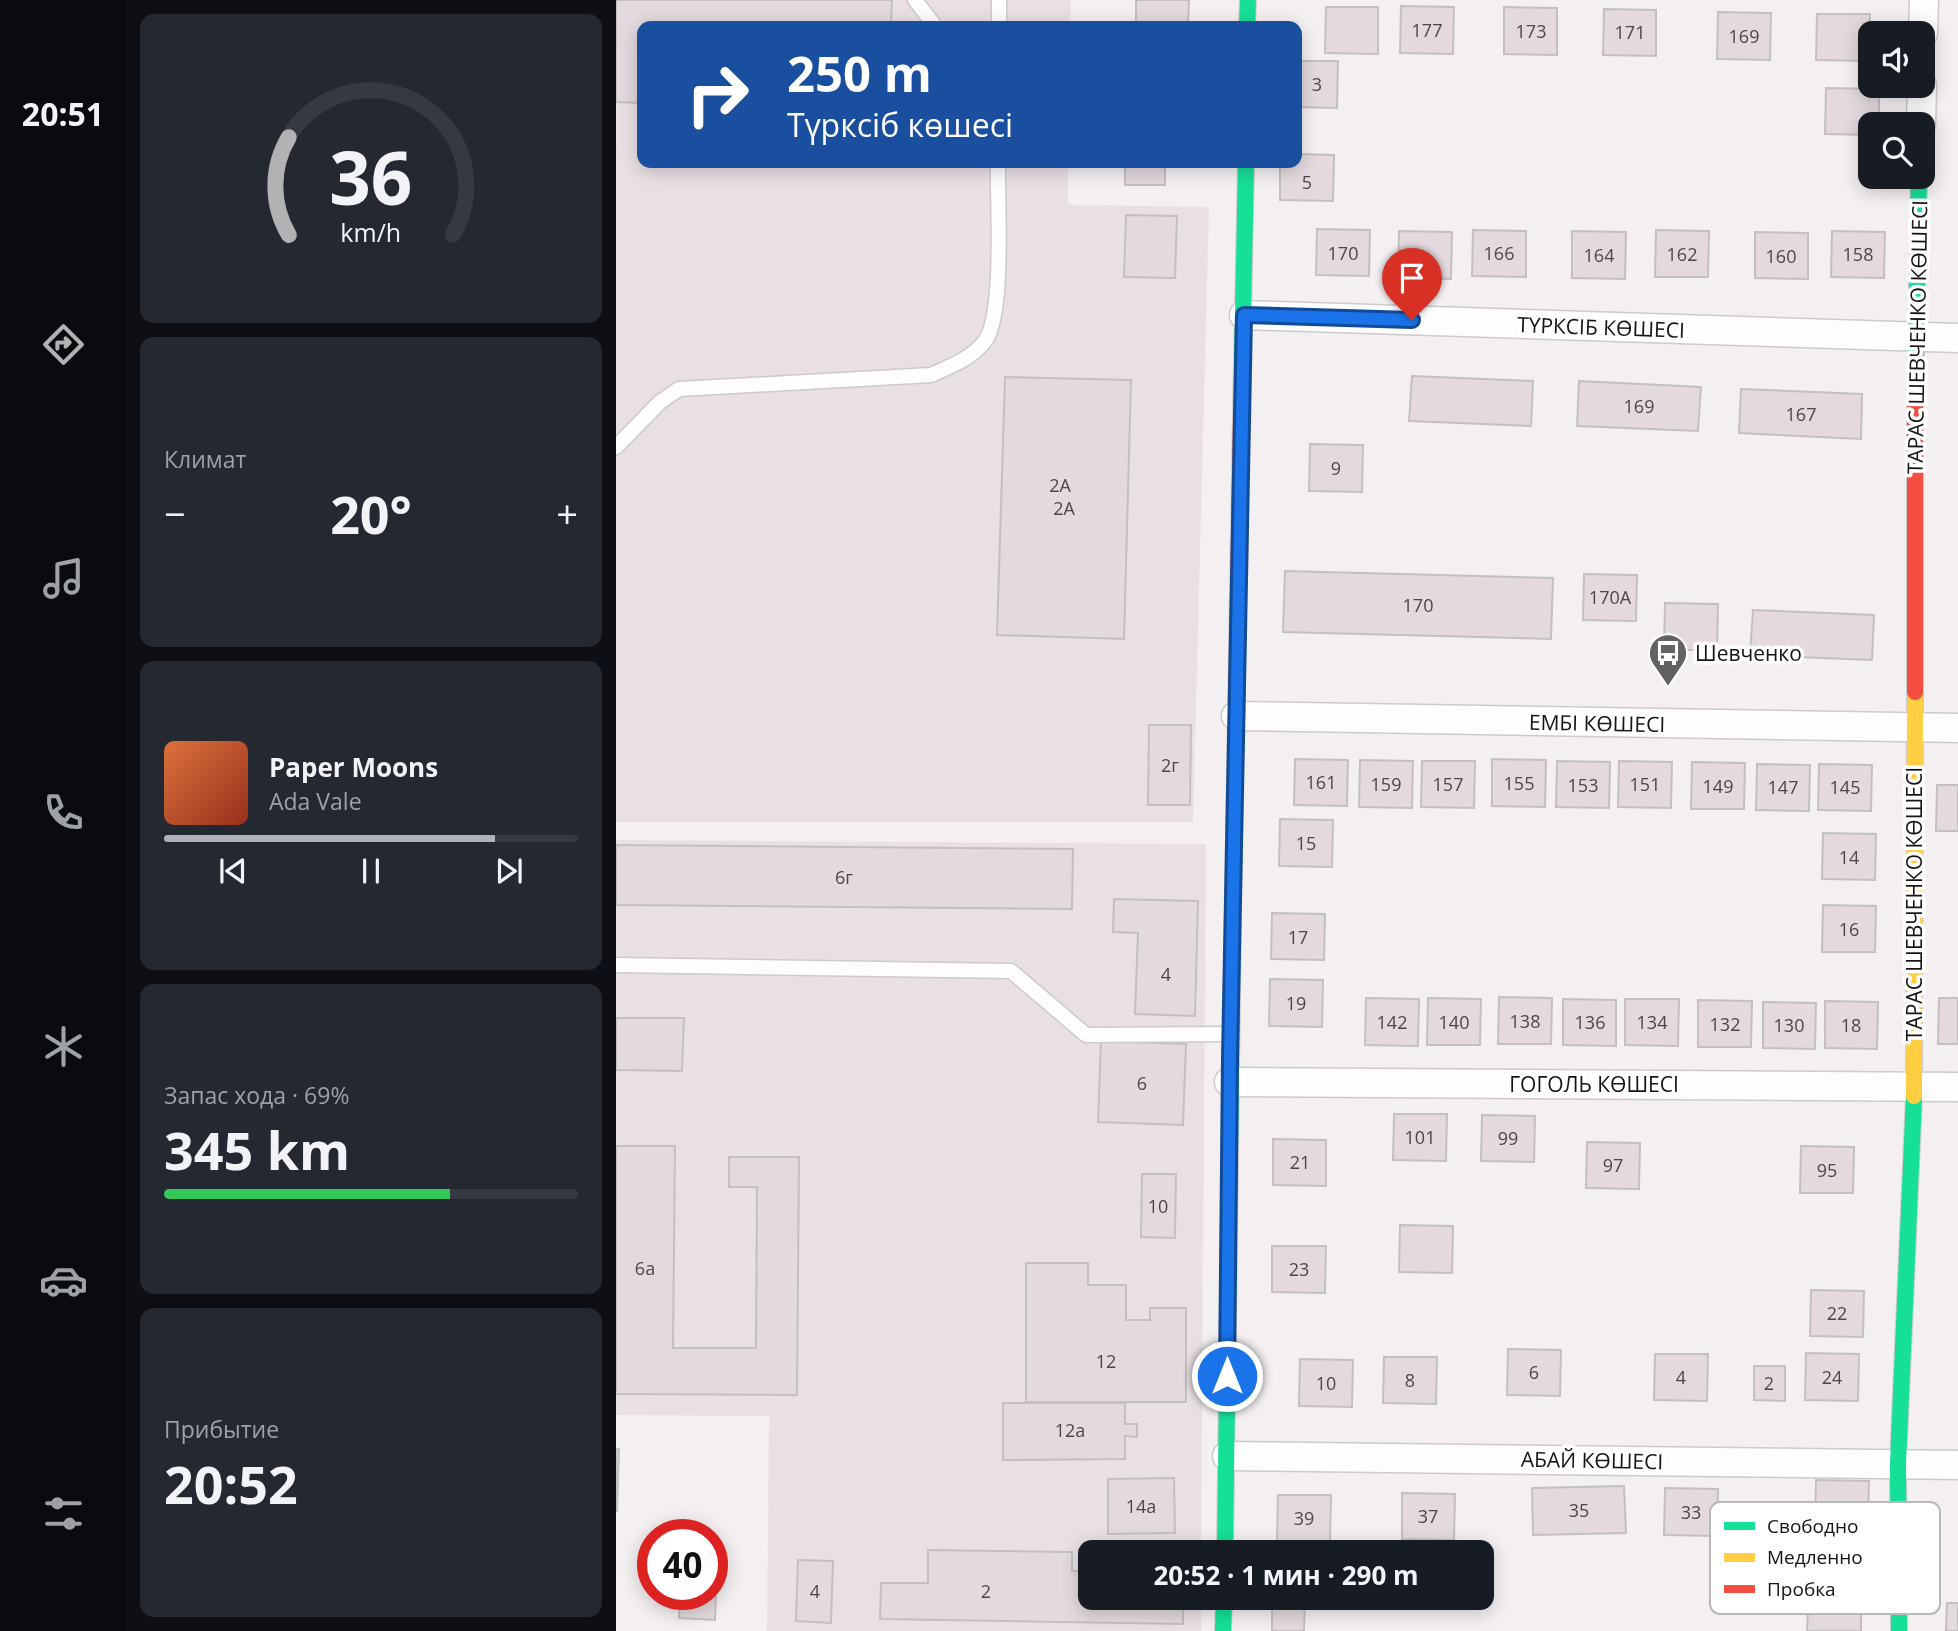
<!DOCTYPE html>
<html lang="ru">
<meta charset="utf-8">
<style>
body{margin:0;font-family:"Open Sans",sans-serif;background:#242831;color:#f1f3f6;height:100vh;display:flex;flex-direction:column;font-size:26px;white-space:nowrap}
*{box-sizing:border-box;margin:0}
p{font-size:23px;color:#9ea1a6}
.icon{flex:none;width:38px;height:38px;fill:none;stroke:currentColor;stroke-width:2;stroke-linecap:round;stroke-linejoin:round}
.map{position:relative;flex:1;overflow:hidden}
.side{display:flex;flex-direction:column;gap:14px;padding:14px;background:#0d0f14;width:490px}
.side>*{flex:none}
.guide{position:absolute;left:21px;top:21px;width:665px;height:147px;border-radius:14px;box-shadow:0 4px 18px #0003;background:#1a4fa0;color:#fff;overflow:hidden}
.tools{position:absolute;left:1242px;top:21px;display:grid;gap:14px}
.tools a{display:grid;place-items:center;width:77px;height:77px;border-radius:14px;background:#171b24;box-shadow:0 4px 18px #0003;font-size:35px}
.speed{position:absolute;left:21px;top:1519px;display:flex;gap:14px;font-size:35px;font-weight:700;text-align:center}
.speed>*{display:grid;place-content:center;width:91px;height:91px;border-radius:50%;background:#171b24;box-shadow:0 4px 18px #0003;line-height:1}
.speed .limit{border:10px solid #d22;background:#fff;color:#111}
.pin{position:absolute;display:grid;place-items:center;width:60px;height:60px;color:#fff;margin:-72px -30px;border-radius:50% 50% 50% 0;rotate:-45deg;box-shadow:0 0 7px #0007}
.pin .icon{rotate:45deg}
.me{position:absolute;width:77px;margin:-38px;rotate:0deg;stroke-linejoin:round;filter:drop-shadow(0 0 5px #0008)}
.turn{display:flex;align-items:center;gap:24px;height:147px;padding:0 35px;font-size:32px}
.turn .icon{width:91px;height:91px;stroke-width:2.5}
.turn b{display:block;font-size:49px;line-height:60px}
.big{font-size:52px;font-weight:700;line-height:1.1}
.side .card{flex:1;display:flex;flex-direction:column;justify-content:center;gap:10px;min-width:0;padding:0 24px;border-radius:14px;background:#242831}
.side .dial{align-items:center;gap:0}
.dial svg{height:182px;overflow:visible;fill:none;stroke:#363941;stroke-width:7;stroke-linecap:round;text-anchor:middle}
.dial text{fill:#f1f3f6;stroke:none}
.song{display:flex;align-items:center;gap:21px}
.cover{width:84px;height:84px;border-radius:10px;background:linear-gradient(135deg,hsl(20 70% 55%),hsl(10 70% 35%))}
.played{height:7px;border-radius:4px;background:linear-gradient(90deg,#b2b1b3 80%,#363941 80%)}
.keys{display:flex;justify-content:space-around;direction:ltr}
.heat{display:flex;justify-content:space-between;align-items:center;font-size:38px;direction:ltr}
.charge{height:10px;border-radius:5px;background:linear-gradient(90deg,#34c759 69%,#363941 0)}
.trip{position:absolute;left:462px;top:1540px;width:416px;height:70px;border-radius:14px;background:#171b24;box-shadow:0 4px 18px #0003;font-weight:700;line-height:70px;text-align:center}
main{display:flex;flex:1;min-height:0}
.dock{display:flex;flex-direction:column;width:126px;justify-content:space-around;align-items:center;background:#090b0e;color:#9ea1a6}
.dock .icon{width:49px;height:49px}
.dock .current{color:#b2b1b3}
.dock b{font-size:32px;color:#f1f3f6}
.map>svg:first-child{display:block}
.built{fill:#e9e0e4}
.building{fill:#e3d9de;stroke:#c2c0c1;stroke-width:2}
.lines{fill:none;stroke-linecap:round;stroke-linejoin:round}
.lane-casing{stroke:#cdcacc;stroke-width:17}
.street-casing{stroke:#cdcacc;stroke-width:31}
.fast-casing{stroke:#cdcacc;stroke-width:18}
.slow-casing{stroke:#cdcacc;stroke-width:18}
.jam-casing{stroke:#cdcacc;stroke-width:18}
.lane{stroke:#fdfdfd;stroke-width:14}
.street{stroke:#fdfdfd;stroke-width:28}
.fast{stroke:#16e098;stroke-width:16}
.slow{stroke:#ffcf43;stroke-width:16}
.jam{stroke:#f24e42;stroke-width:16}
.route-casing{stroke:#114b97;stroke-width:18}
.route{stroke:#1a73e8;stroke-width:12}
.labels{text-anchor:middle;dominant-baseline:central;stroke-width:7;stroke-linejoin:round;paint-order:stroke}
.number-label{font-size:18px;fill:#4c4749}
.street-label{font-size:21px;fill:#161415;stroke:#fff}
.poi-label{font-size:21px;fill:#161415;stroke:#fff;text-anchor:start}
.key{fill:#fff;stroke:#b9b8b9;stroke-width:2}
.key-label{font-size:19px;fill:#161415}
</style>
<main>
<nav class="dock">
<b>20:51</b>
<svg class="icon current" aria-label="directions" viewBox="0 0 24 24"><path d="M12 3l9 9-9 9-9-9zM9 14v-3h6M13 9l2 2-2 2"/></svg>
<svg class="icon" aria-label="music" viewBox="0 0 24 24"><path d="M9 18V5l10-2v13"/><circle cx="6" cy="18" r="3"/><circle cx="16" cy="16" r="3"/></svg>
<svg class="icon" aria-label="phone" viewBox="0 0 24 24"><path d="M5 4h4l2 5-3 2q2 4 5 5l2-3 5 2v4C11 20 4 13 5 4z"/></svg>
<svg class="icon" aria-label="climate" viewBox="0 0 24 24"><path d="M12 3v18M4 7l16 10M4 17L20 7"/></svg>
<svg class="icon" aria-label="car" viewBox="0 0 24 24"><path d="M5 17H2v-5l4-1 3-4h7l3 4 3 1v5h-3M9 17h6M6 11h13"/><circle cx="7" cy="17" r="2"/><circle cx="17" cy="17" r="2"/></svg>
<svg class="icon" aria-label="filters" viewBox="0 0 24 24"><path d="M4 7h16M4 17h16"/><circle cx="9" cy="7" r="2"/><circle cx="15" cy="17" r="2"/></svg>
</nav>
<section class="side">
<div class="card dial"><svg viewBox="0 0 100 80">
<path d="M14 69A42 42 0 1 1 86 69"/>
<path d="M14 69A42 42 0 0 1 14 26" stroke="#b2b1b3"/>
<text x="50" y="56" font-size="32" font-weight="700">36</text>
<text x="50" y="72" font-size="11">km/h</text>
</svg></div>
<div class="card"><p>Климат</p>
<div class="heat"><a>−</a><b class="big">20°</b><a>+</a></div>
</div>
<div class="card">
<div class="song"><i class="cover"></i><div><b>Paper Moons</b><p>Ada Vale</p></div></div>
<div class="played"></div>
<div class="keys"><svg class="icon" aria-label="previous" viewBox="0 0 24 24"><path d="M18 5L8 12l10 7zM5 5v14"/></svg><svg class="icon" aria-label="pause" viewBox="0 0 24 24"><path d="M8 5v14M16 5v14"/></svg><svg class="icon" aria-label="next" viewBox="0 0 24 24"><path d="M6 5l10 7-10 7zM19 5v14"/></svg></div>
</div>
<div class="card"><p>Запас хода · 69%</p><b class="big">345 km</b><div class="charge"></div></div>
<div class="card"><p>Прибытие</p><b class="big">20:52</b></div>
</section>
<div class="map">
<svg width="1342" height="1631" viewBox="0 0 1342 1631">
<rect width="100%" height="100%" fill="#f4f0f2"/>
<g class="built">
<path d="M0 0H455L454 26H26V163H452V205L593 207 577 822H0Z"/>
<path d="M0 840 590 844 585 1552H474V1598H585V1631H151L153 1416 0 1415Z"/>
</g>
<g class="building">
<path d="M0 0H276L275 26H26V103L0 102Z"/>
<path d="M520 0H573L572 26H520Z"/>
<path d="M785 6 838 7 837 54 784 53Z"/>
<path d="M710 7H762V54L709 53Z"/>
<path d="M888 7 941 8V55L888 54Z"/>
<path d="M988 9 1040 10V56L987 55Z"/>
<path d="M1102 12 1155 13 1154 60 1101 59Z"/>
<path d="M1201 14H1254L1253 61 1200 60Z"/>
<path d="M681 61H722L721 108 681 107Z"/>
<path d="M1210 88 1263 89V124H1255V135L1209 134Z"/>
<path d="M681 154 718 155 717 201 664 200V163H681Z"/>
<rect x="509" y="163" width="40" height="22"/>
<path d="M510 215 561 216 559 278 508 277Z"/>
<path d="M701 229 754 230 753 276 700 275Z"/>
<path d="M857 230 910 231V277L856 276Z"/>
<path d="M1040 230 1093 231 1092 277H1039Z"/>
<path d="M783 231 836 232 835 279 782 278Z"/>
<path d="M956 231 1010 232 1009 279 956 278Z"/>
<path d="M1216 231 1269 232 1268 278 1215 277Z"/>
<path d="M1139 232 1192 233V279L1139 278Z"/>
<path d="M796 376 917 381 915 426 793 421Z"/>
<path d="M389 377 515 380 508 639 381 635Z"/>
<path d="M963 381 1085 387 1082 431 961 426Z"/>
<path d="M1125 389 1246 394 1245 439 1123 433Z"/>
<path d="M694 444 747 445 746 492 693 491Z"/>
<path d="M669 571 937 578 935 639 667 632Z"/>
<path d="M968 574 1021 575 1020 621 967 620Z"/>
<path d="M1049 603 1102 604 1101 650H1048Z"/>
<path d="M1137 610 1258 615 1256 660 1134 655Z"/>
<path d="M533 725H575L574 805H532Z"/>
<path d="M679 759 732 760 731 806 678 805Z"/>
<path d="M876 759 930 760 929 807 876 806Z"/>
<path d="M744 760 797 761 796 808 743 807Z"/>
<path d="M806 761H859L858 808 805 807Z"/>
<path d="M941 761 994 762 993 808 940 807Z"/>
<path d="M1003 761 1056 762 1055 808 1002 807Z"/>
<path d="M1076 762 1129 763 1128 809H1075Z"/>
<path d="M1141 764 1194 765 1193 811 1140 810Z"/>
<path d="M1203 764 1256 765 1255 811 1202 810Z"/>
<path d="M1321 785H1342V831H1320Z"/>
<path d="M664 819 717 820 716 867 663 866Z"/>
<path d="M1207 833 1260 834 1259 880 1206 879Z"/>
<path d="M0 845 457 849 456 909 0 905Z"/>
<path d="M498 899 582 901 579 1016 519 1014 522 933 497 932Z"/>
<path d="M1207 905 1260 906 1259 952H1206Z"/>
<path d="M656 913 709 914 708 960 655 959Z"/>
<path d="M654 979 707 980 706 1027 653 1026Z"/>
<path d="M883 997 936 998 935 1044H882Z"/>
<path d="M750 998 803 999 802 1046 749 1045Z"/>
<path d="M812 998 865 999 864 1045H811Z"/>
<path d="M1323 998H1342V1044H1322Z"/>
<path d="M947 999 1000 1000V1046L947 1045Z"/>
<path d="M1009 999H1063L1062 1046 1009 1045Z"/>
<path d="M1082 1000 1136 1001 1135 1047H1082Z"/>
<path d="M1209 1001 1262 1002 1261 1049 1209 1048Z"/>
<path d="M1147 1002 1200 1003 1199 1049 1147 1048Z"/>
<path d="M0 1018H68L66 1071 0 1070Z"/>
<path d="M485 1041 570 1044 567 1125 482 1122Z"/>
<path d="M778 1114H831L830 1161 777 1160Z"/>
<path d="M866 1115 919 1116 918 1162 865 1161Z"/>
<path d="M657 1139 710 1140V1186L657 1185Z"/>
<path d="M971 1142 1024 1143 1023 1189 970 1188Z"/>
<path d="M0 1146H59L57 1348H140L141 1187H113V1157H183L181 1395 0 1394Z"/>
<path d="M1185 1146 1238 1147 1237 1193H1184Z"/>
<path d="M526 1174H560L559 1238 525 1237Z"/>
<path d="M784 1225 837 1226 836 1273 783 1272Z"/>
<path d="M656 1246H710L709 1293 656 1292Z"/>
<path d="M410 1263H472V1285H510V1320H534V1308H570V1402H410Z"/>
<path d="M1195 1290 1248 1291 1247 1337 1194 1336Z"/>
<path d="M892 1349 945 1350 944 1396 891 1395Z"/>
<path d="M1190 1353 1243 1354 1242 1401 1189 1400Z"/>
<path d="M1039 1354H1092L1091 1401 1038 1400Z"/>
<path d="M768 1357H821L820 1404 767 1403Z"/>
<path d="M684 1359 737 1360 736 1407 683 1406Z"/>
<path d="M1138 1366H1169V1401L1138 1400Z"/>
<path d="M387 1403H509V1424H521V1437L509 1436V1459L387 1460Z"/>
<path d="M0 1449H3L1 1511H0Z"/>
<path d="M558 1478 559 1533 492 1534V1479Z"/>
<path d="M1200 1480 1253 1481 1252 1527H1199Z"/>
<path d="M1008 1486 1010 1533 917 1535 916 1488Z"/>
<path d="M1049 1488 1102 1489 1101 1536 1048 1535Z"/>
<path d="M786 1493 839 1494 838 1540 786 1539Z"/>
<path d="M662 1495H715L714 1542 661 1541Z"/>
<path d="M312 1550 456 1552V1571H474V1598H567V1624L264 1619 265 1583H312Z"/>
<path d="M96 1558H101L99 1620 63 1618 64 1594H96Z"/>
<path d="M182 1560 217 1561 215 1623 180 1621Z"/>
<path d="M656 1598H689L688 1631H656Z"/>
<path d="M1331 1603H1342V1631H1330Z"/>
<path d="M1192 1606 1245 1607V1631H1191Z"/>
</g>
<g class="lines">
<g class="lane-casing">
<g id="lane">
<path d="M299 0 319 26"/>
<path d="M383 26V0"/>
<path d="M0 447 44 402 63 389 315 375C335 366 355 359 369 341 389 314 381 200 382 163"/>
<path d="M0 965 395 971 470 1035 612 1034"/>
</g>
</g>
<g class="street-casing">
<g id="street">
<path d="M1307 33 1308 0"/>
<path d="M1305 124 1306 86"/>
<path d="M628 315 1342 338"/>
<path d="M620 716 1342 728"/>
<path d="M613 1082 1342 1087"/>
<path d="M611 1456 1342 1465"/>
</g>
</g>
<g class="fast-casing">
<g id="fast">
<path d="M631 26 632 0"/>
<path d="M1299 395 1303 177"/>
<path d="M625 414 630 163"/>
<path d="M609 1552 618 831"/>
<path d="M607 1631 608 1598"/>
<path d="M1283 1631 1282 1463 1298 1096"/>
</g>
</g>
<g class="slow-casing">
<path id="slow" d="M1298 1096 1299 692"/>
</g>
<g class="jam-casing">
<g id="jam">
<path d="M1299 692V395"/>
<path d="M618 831 625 414"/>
</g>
</g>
<use href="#lane" class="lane"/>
<use href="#street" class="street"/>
<use href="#fast" class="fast"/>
<use href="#slow" class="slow"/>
<use href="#jam" class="jam"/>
</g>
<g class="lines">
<g class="route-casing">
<path id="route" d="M611 1376 614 1058 628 315 796 320"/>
</g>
<use href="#route" class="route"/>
</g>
<defs>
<g id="bus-pin" transform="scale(2.0125)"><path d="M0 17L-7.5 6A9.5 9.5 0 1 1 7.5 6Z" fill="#646162" stroke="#fff"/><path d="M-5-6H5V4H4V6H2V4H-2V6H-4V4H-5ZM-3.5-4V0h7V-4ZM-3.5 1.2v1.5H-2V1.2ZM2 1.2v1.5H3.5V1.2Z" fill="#fff"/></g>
</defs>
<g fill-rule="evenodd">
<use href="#bus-pin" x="1052" y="653"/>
</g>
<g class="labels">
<g class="number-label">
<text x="811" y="30">177</text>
<text x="915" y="31">173</text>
<text x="1014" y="32">171</text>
<text x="1128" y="36">169</text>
<text x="701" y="84">3</text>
<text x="691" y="182">5</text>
<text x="727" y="253">170</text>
<text x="883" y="253">166</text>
<text x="1066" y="254">162</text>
<text x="1242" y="254">158</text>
<text x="983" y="255">164</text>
<text x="1165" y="256">160</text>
<text x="1023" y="406">169</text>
<text x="1185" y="414">167</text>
<text x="720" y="468">9</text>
<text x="444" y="485">2А</text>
<text x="448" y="508">2А</text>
<text x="994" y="597">170А</text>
<text x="802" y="605">170</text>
<text x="554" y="765">2г</text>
<text x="705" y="782">161</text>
<text x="903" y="783">155</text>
<text x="770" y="784">159</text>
<text x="832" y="784">157</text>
<text x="1029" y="784">151</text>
<text x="967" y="785">153</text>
<text x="1102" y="786">149</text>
<text x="1167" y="787">147</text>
<text x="1229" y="787">145</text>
<text x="690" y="843">15</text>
<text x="1233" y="857">14</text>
<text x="228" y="877">6г</text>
<text x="1233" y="929">16</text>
<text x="682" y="937">17</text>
<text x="550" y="974">4</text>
<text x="680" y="1003">19</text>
<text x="909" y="1021">138</text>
<text x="776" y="1022">142</text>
<text x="838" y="1022">140</text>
<text x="974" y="1022">136</text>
<text x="1036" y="1022">134</text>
<text x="1109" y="1024">132</text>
<text x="1173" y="1025">130</text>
<text x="1235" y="1025">18</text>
<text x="526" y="1083">6</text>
<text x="804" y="1137">101</text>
<text x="892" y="1138">99</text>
<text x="684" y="1162">21</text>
<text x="997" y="1165">97</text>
<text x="1211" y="1170">95</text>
<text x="542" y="1206">10</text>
<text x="29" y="1268">6а</text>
<text x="683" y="1269">23</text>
<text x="1221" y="1313">22</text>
<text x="490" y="1361">12</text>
<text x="918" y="1372">6</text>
<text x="1065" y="1377">4</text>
<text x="1216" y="1377">24</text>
<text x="794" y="1380">8</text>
<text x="710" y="1383">10</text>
<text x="1153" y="1383">2</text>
<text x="454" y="1430">12а</text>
<text x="525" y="1506">14а</text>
<text x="963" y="1510">35</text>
<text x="1075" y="1512">33</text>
<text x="812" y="1516">37</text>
<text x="688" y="1518">39</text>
<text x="199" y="1591">4</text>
<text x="370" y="1591">2</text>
</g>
<g class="street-label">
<text transform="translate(985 327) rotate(2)">ТҮРКСІБ КӨШЕСІ</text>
<text transform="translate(1301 337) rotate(-89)">ТАРАС ШЕВЧЕНКО КӨШЕСІ</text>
<text transform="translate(981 723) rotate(1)">ЕМБІ КӨШЕСІ</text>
<text transform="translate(1298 904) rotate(-90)">ТАРАС ШЕВЧЕНКО КӨШЕСІ</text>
<text x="978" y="1084">ГОГОЛЬ КӨШЕСІ</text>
<text transform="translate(976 1460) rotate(1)">АБАЙ КӨШЕСІ</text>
</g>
<g class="poi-label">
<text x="1079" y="653">Шевченко</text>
</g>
</g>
<rect x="1094" y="1502" width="230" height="112" rx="10" class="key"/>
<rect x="1108" y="1522" width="31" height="8" fill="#16e098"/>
<rect x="1108" y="1553" width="31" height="9" fill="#ffcf43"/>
<rect x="1108" y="1585" width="31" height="8" fill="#f24e42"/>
<g class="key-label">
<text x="1151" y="1533">Свободно</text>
<text x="1151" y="1564">Медленно</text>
<text x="1151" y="1596">Пробка</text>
</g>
</svg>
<div class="tools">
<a><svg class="icon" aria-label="sound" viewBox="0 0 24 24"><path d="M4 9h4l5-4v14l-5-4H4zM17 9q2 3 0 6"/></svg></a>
<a><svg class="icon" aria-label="search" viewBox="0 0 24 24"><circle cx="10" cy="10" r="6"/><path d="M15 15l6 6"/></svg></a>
</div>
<div class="speed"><div class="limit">40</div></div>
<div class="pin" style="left:796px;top:320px;background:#d93025"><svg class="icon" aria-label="arrive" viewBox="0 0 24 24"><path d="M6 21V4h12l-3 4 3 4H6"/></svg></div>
<svg class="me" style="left:611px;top:1376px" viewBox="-20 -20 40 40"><circle r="17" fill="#1a73e8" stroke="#fff" stroke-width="3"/><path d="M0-11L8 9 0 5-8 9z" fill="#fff"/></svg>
<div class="trip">20:52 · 1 мин · 290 m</div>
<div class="guide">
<div class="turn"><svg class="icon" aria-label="right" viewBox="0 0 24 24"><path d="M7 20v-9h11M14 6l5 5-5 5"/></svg><div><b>250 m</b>Түрксіб көшесі</div></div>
</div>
</div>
</main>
